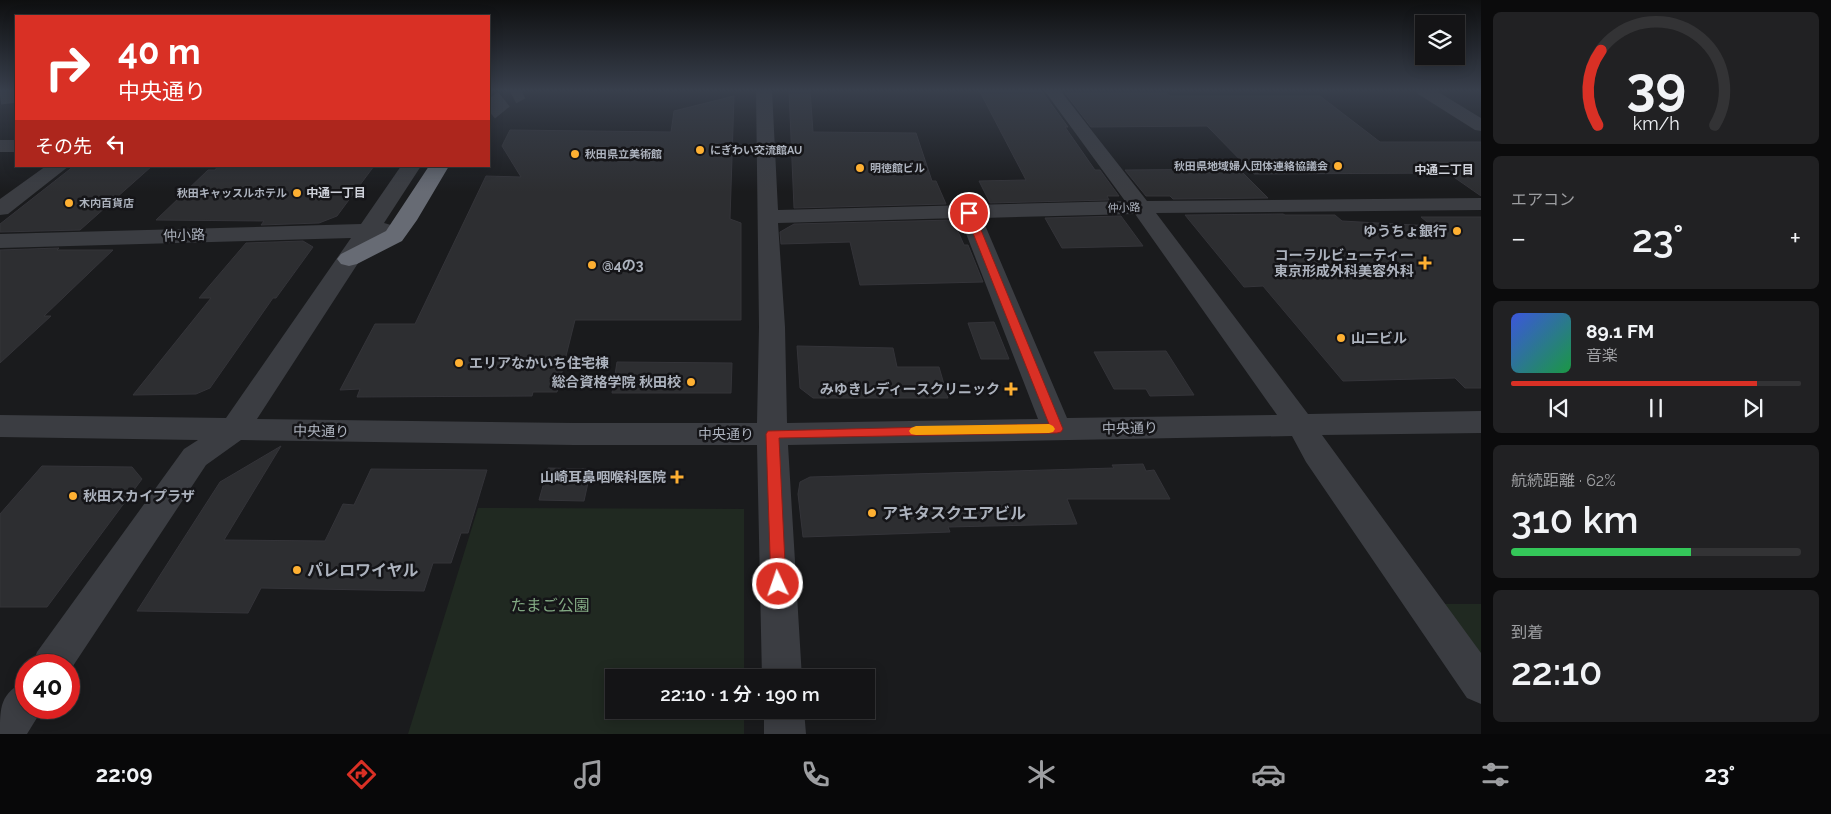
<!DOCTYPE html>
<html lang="ja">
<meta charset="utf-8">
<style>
body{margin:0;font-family:Raleway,"Noto Sans JP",sans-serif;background:#212123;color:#f1f3f6;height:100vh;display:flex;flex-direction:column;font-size:19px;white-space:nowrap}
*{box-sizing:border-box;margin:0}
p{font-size:16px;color:#9d9ea1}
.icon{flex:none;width:28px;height:28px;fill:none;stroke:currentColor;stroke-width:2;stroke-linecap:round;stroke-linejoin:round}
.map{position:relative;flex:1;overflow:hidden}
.side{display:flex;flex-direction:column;gap:12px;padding:12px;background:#0b0b0c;width:350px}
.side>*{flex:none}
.guide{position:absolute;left:15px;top:15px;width:475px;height:152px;border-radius:0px;box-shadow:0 2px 12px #0003,0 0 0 1px #333335;background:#d93025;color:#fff;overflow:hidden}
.tools{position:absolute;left:1415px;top:15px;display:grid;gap:10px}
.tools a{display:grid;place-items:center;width:50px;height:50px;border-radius:0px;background:#141416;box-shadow:0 2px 12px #0003,0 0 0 1px #333335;font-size:25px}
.speed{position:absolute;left:15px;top:654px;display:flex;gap:10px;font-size:25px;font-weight:700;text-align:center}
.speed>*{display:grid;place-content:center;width:65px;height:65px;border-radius:50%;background:#141416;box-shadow:0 2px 12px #0003,0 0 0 1px #333335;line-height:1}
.speed .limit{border:8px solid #d22;background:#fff;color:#111}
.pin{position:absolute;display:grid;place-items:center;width:42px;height:42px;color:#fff;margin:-21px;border:2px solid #fff;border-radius:50%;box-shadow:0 1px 5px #0007}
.me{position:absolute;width:55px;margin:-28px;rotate:357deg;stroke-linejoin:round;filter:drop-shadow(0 0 4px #0008)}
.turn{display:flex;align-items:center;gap:18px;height:105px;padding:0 20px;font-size:22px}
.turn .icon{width:65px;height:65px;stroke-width:2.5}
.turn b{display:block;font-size:35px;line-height:42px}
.then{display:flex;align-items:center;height:48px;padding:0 20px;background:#0003;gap:10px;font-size:19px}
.big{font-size:38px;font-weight:600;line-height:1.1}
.side .tile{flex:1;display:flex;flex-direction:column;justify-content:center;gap:8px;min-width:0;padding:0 18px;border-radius:8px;background:#212123}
.side .dial{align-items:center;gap:0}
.dial svg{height:130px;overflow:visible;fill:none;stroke:#333335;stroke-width:7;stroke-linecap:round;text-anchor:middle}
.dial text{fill:#f1f3f6;stroke:none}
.song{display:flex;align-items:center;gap:15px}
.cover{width:60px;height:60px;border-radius:8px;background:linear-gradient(135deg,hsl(230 70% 55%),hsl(140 70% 35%))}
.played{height:5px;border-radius:2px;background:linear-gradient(90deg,#d93025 85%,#333335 85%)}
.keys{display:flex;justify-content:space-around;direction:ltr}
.heat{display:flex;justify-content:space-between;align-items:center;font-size:28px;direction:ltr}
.charge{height:8px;border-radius:4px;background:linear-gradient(90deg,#34c759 62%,#333335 0)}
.trip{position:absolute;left:605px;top:669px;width:270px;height:50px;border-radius:0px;background:#141416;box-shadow:0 2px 12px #0003,0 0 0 1px #333335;font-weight:600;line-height:50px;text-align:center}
.dock{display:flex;height:80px;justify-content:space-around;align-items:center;background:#080809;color:#9d9ea1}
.dock .icon{width:35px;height:35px}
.dock .current{color:#d93025}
.dock b{font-size:22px;color:#f1f3f6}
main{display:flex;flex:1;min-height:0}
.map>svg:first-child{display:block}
.green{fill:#202921}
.building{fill:#2d2e31;stroke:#343439}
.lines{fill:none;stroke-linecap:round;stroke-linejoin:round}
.highway-tunnel{stroke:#37393d;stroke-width:19;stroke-dasharray:19 9;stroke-linecap:butt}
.minor{fill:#3b3d42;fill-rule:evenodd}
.highway{fill:#676b74;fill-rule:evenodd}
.route{fill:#d93025;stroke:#8d1f18}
.slow{fill:#f59e0b}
.poi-dot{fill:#feb032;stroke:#151518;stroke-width:2}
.labels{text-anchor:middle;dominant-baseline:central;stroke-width:5;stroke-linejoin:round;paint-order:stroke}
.far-poi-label{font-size:11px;font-weight:bold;fill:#acb2bd;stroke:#151518;text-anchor:start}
.far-street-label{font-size:11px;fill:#acb2bd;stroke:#151518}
.far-neighbourhood-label{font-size:12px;font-weight:bold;fill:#ced1d9;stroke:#151518}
.poi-label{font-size:14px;font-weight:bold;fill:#acb2bd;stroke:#151518;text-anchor:end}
.street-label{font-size:14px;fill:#acb2bd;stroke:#151518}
.near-poi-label{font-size:16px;font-weight:bold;fill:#acb2bd;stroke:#151518;text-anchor:start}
.near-park-label{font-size:16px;fill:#82a983;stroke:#151518}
</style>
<main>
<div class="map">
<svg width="1481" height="734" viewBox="0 0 1481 734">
<rect width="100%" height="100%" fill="#1a1b1d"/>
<g class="green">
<path d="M478 508 744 509V677L614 678V710H744V734H408Z"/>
<path d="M1443 604H1481V654Z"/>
</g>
<g class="building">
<path d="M789 90H810L813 132 916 133 932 181H936L946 204 794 208Z"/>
<path d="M979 90H1041L1068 127H1065L1095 170H1100L1119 196H1107L1109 200 990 203 979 181 1026 180Z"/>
<path d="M1065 93H1166L1170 96H1320L1380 142H1481V196L1448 173 1254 174 1207 126 1091 127Z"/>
<path d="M734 96 730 219 741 223V320H575L557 392H533L532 396 357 397 360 389 340 390 375 324H415L486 176 521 177 502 146 510 130 671 132 674 111Z"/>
<path d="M74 166H152L80 230 0 232V224Z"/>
<path d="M218 166H374L337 216 319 223 261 225 264 221 156 220 208 170H215Z"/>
<path d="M1239 169 1268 198 1173 199 1170 196H1146L1125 170Z"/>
<path d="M1283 214 1285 215H1335L1342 221 1432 226 1421 217H1481V388H1465L1455 378 1343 381 1263 286 1244 287 1185 215Z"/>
<path d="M1121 216 1143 246 1062 248 1045 218Z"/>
<path d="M953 220 964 245H968L983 282 860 285 850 242 781 244 780 232 794 224Z"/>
<path d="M303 241 313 247 276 298H273L210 388 196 394 133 395 211 298H199L246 243Z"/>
<path d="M59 248 57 250H113L44 316H51L0 363V250Z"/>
<path d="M994 322 1009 359H981L968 323Z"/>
<path d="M797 346 893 348 897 367H939L948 398H813L800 388Z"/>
<path d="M1166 351 1194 395 1150 396 1146 389H1114L1094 352Z"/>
<path d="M617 362 732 363 731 393H612Z"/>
<path d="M281 446 224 540 325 541 343 504 354 505 371 469 487 470 468 533H461L451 563H433L424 591 261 588 248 613 137 611 220 482Z"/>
<path d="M1143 464 1146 471 1154 470 1170 499H1067L1077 524 948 527 950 532 803 537 798 494 800 482 810 477 1114 468 1112 465Z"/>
<path d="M42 466 132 467 142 479 47 607H0V514Z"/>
<path d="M548 468 591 469 584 501 539 500Z"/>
</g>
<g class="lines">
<g class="highway-tunnel">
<path d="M0 95 16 93"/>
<path d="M489 111 504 99 521 90"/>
</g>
<g class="minor">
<path d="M756 90H772L778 210 1125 201 1044 90H1060L1147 201 1481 198V210L1156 213 1308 414 1481 411V433L1322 435 1481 653V704L1467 698 1306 462 1292 436 788 445 802 678H762L757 445H574L241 440 206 465 69 672V665H32L37 652 184 449 198 440 0 437V415L226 418 351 238 0 248V234L361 224 401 166H421L384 223 391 225 394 230 391 235 375 237 257 419 574 423H757L759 327ZM1135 214 1277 415 1067 418 982 218ZM960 218 1038 419 787 423 785 327 778 223Z"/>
<path d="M1416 90H1435L1481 118V131L1475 130 1418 94Z"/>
<rect x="0" y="140" width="16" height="12"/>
<path d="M46 166H69L8 214 0 215V199Z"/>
<path d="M26 681V708H43L27 734H0C0 707 0 693 26 681Z"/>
<path d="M764 710H804L806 734H764Z"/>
</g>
<path class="highway" d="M429 166H449L417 220 402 241 357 264 349 266 341 264 337 259 341 254 386 231Z"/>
</g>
<linearGradient id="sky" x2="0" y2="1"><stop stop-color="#0e0f10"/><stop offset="0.47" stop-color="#383f4c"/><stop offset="1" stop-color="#383f4c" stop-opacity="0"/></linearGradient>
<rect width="1481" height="192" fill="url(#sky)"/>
<path class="route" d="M966 211H973L974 213 1063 429 1061 432 1057 433 779 438 786 584 784 589 778 591 773 589 771 584 766 434 768 431 1049 424 965 213Z"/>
<path class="slow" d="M1049 424 1053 426 1055 429 1053 432 1049 433 916 435 911 434 909 431 911 428 916 426Z"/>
<g class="poi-dot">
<circle cx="700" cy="150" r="5"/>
<circle cx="575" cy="154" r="5"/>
<circle cx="1338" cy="166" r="5"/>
<circle cx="860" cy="168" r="5"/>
<circle cx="297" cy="193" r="5"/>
<circle cx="69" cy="203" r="5"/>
<circle cx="1457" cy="231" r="5"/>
<path d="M1422.5 255.5h5v5h5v5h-5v5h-5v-5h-5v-5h5z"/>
<circle cx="592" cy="265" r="5"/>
<circle cx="1341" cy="338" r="5"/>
<circle cx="459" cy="363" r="5"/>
<circle cx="691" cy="382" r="5"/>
<path d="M1008.5 381.5h5v5h5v5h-5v5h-5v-5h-5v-5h5z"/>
<path d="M674.5 469.5h5v5h5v5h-5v5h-5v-5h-5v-5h5z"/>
<circle cx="73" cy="496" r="5"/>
<circle cx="872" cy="513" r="5"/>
<circle cx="297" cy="570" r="5"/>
</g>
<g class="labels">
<g class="far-poi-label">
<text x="710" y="150">にぎわい交流館AU</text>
<text x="585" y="154">秋田県立美術館</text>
<text x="1328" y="166" text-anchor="end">秋田県地域婦人団体連絡協議会</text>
<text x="870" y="168">明徳館ビル</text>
<text x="287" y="193" text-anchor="end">秋田キャッスルホテル</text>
<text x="79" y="203">木内百貨店</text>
</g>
<g class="far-street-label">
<text transform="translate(1124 208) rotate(-2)">仲小路</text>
</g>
<g class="far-neighbourhood-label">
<text x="1444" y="170">中通二丁目</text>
<text x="336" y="193">中通一丁目</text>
</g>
<g class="poi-label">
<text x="1447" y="231">ゆうちょ銀行</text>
<text x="1414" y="255">コーラルビューティー<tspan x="1414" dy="16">東京形成外科美容外科</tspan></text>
<text x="602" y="265" text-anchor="start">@4の3</text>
<text x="1351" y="338" text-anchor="start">山二ビル</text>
<text x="469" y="363" text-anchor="start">エリアなかいち住宅棟</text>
<text x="681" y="382">総合資格学院 秋田校</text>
<text x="1000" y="389">みゆきレディースクリニック</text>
<text x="666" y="477">山崎耳鼻咽喉科医院</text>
<text x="83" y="496" text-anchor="start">秋田スカイプラザ</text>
</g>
<g class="street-label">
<text transform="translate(184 235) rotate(-2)">仲小路</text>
<text transform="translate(1130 428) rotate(-1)">中央通り</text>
<text transform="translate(321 431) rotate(1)">中央通り</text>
<text x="726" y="434">中央通り</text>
</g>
<g class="near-poi-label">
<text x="882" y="513">アキタスクエアビル</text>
<text x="307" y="570">パレロワイヤル</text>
</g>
<g class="near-park-label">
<text x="550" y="605">たまご公園</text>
</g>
</g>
</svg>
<div class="tools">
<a><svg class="icon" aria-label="layers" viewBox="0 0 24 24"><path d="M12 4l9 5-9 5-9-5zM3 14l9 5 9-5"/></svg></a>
</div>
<div class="speed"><div class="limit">40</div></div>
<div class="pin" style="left:969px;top:213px;background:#d93025"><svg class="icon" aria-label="arrive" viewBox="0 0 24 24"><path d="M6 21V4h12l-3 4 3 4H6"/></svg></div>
<svg class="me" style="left:778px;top:584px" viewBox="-20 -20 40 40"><circle r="17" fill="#d93025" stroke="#fff" stroke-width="3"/><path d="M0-11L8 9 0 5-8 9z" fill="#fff"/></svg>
<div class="trip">22:10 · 1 分 · 190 m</div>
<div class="guide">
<div class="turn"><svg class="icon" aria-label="right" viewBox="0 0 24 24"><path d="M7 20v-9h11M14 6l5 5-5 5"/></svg><div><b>40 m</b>中央通り</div></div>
<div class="then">その先<svg class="icon" aria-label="left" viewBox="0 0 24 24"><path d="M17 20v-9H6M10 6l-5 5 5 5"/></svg></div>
</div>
</div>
<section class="side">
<div class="tile dial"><svg viewBox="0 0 100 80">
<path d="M14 69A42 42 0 1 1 86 69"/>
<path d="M14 69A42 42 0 0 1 16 23" stroke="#d93025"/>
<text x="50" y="56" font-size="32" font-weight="700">39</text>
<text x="50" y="72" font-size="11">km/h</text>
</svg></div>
<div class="tile"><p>エアコン</p>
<div class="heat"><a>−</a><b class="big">23°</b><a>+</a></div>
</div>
<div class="tile">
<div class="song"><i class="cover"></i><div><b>89.1 FM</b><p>音楽</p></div></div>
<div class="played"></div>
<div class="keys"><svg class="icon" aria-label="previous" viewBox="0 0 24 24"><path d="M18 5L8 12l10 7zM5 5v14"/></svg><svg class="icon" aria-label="pause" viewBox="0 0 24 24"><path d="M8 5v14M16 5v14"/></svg><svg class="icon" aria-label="next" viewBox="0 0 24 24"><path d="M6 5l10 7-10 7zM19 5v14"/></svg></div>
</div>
<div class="tile"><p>航続距離 · 62%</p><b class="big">310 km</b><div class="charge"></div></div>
<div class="tile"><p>到着</p><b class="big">22:10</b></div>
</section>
</main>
<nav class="dock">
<b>22:09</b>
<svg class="icon current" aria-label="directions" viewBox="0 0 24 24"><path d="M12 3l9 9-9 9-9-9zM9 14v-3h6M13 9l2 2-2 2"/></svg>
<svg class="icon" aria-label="music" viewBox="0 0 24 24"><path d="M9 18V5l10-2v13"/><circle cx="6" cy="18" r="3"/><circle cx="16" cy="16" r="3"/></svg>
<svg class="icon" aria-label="phone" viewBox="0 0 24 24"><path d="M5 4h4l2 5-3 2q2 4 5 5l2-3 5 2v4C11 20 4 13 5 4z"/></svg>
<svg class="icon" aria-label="climate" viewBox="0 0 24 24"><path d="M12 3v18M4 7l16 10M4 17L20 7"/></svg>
<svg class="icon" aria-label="car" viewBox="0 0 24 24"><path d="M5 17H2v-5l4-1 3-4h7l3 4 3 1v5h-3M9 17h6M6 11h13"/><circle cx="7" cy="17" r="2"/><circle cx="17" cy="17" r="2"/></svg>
<svg class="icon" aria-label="filters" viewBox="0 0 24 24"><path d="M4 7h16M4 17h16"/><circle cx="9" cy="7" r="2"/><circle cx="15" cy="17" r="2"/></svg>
<b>23°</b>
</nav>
